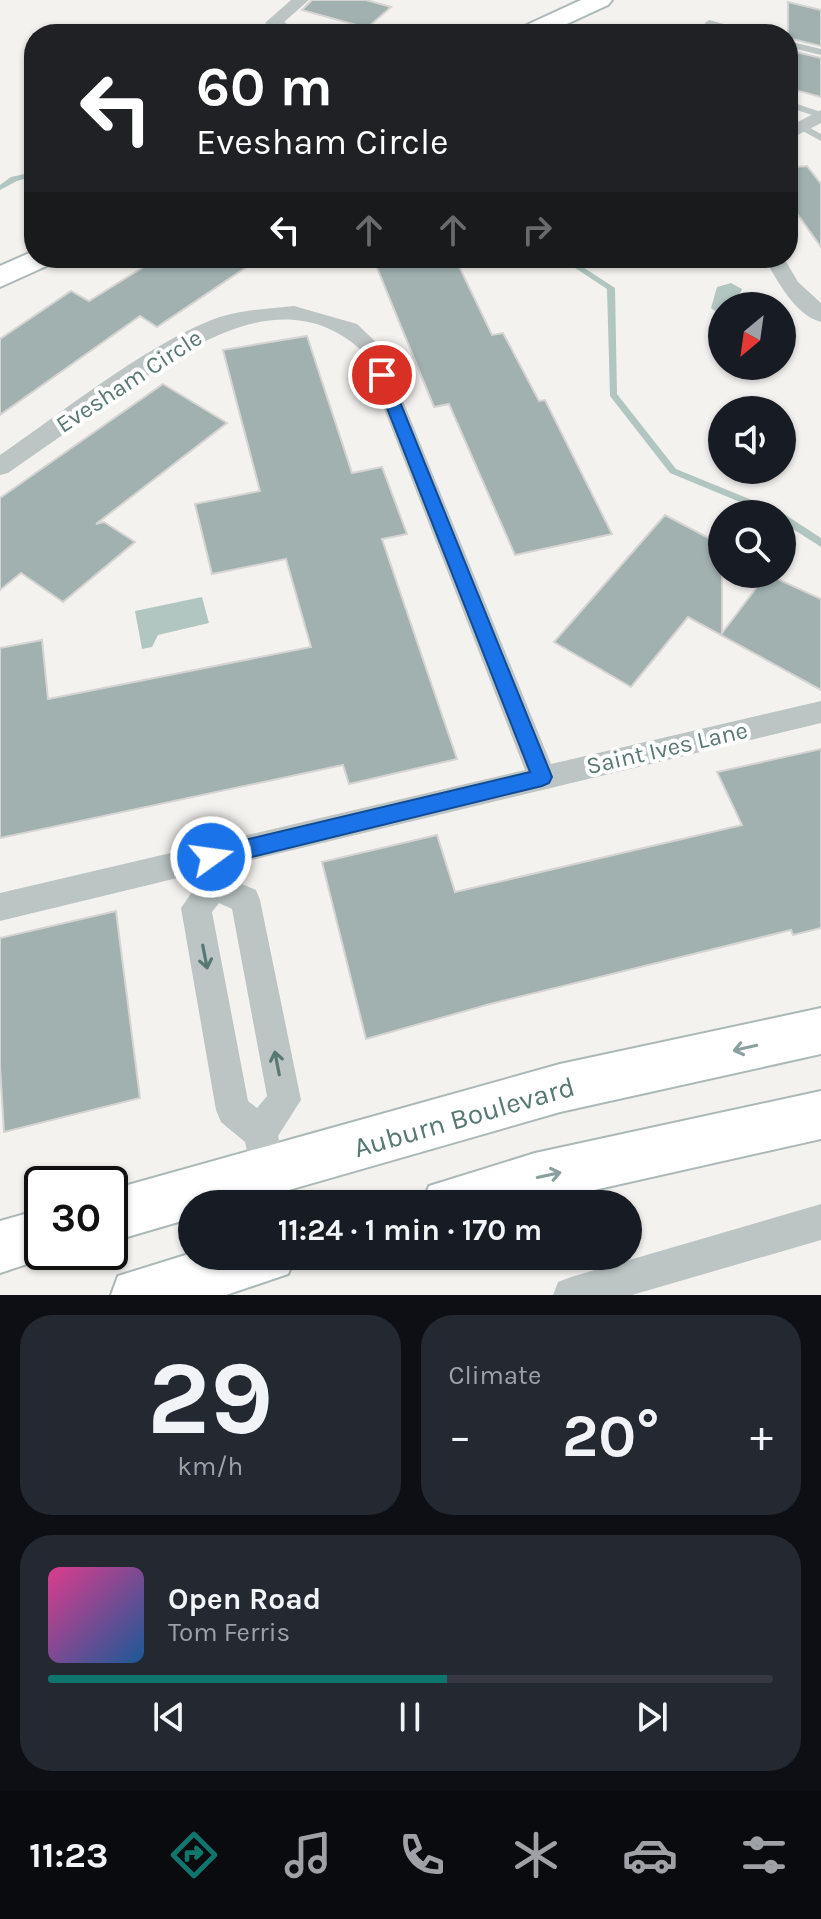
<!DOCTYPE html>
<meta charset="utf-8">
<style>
body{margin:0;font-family:Karla,sans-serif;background:#242831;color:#f1f3f6;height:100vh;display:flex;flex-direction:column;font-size:30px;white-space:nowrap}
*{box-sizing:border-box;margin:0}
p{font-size:26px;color:#9ea1a6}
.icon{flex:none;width:44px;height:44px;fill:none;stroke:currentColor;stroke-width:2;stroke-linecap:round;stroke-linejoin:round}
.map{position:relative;height:1295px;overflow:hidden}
.side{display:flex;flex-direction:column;gap:20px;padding:20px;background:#0d0f14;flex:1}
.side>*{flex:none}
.hud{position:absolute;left:24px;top:24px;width:774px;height:244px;border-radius:32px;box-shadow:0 2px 6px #0004;background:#202124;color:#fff;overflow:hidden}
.needle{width:52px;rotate:209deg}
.fabs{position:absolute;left:708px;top:292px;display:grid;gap:16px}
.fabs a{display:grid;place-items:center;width:88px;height:88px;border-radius:50%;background:#171b24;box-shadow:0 2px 6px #0004;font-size:40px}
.speed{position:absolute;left:24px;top:1166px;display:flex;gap:16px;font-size:40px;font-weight:700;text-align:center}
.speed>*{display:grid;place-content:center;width:104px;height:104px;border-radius:50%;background:#171b24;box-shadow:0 2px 6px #0004;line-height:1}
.speed .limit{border:4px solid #111;border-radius:12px;background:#fff;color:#111}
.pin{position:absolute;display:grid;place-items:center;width:68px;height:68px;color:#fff;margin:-34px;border:4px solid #fff;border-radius:50%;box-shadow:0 2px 8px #0007}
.me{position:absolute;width:88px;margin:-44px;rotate:76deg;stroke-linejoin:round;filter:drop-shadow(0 0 6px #0008)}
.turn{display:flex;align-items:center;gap:28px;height:168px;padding:0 40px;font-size:36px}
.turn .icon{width:104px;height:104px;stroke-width:2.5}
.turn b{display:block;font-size:56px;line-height:68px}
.lanes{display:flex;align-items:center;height:76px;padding:0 40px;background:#0003;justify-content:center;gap:40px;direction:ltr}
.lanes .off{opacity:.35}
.big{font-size:60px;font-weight:700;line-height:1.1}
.side .tile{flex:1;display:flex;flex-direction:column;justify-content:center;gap:12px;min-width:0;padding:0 28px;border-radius:32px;background:#242831}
.side .dial{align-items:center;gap:0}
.dial b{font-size:104px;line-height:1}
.song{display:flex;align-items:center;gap:24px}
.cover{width:96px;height:96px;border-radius:12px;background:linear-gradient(135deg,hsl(330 70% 55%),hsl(210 70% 35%))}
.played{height:8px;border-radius:4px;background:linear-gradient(90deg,#0f766e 55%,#363941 55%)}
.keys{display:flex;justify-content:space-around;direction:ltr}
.heat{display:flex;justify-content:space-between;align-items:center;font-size:44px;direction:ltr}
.side .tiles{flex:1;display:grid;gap:20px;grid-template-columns:1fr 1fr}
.tile:last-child{grid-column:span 2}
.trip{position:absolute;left:178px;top:1190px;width:464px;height:80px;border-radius:40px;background:#171b24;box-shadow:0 2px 6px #0004;font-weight:700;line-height:80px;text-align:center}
.menu{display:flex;height:128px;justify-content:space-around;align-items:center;background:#090b0e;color:#9ea1a6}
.menu .icon{width:56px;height:56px}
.menu .active{color:#0f766e}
.menu b{font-size:36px;color:#f1f3f6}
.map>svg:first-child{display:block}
.water{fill:#b1c6c0}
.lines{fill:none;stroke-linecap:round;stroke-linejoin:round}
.stream{fill:#b1c6c0;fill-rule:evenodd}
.building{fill:#a0b1af;stroke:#d5d4d2;stroke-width:2}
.secondary-casing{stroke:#acb8b7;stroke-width:4}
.service{fill:#bcc5c4;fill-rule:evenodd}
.minor{fill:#bcc5c4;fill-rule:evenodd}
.secondary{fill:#fff;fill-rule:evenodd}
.oneway{stroke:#587874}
.oneway2{stroke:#8aa09e}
.route{fill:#1a73e8;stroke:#114b97;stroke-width:2}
.labels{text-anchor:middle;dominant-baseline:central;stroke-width:8;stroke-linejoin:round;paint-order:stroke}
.street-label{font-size:24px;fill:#587874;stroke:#fff}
.near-street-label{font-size:28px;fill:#587874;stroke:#fff}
</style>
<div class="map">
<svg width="821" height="1295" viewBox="0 0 821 1295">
<rect width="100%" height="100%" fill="#f4f2ef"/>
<g class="water">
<path d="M731 283 742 289 734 306H722V316L711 308 717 287Z"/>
<path d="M202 597 209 623 158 635 152 647 142 649 135 611Z"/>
</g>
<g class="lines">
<g class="stream">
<path d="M34 172V176L17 181 0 190V185L11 177Z"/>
<path d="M560 258H569L615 288 617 394 676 469 781 512 821 538V547L782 522V514H769L670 473 610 396 607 289Z"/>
</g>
</g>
<g class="building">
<path d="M312 0H366L391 7 367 28 302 10Z"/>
<path d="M788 2 821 10V46L788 38Z"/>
<path d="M788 50 821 58V97L788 88Z"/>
<path d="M807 166 821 184V247L788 201V168Z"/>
<path d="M158 258H260L157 327 140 316 0 415V339L71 291 89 301Z"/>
<path d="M373 258H455L492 335 503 333 539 401 545 400 612 534 515 555 449 404 434 407Z"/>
<path d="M307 336 352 473 382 467 407 534 382 539 457 759 349 784 343 765 0 838V648L42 640 48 699 311 647 286 559 212 574 195 504 260 491 223 350Z"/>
<path d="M163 384 227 423 96 524 104 522 135 542 63 602 21 573 0 590V498Z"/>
<path d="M665 515 722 545V633L767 574 821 599V690L688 617 631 687 554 642Z"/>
<path d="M821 749V928L793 935 791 930 490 1004 366 1039 322 862 437 835 455 892 742 825 717 772Z"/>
<path d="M116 911 140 1098 4 1132 0 1066V938Z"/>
</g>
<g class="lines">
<g class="secondary-casing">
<g id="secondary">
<path d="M581 0H612L608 5 545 34H514L518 29Z"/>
<path d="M34 251V258H56L51 264 0 287V266Z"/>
<path d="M821 1008V1054L560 1112 240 1204H192V1218L110 1242V1190L560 1064Z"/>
<path d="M821 1091V1139L532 1204H422L429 1186 535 1153Z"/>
<path d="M42 1209V1252L60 1253 0 1273V1221Z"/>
<path d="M192 1253V1256H296L288 1274 226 1295H111L118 1276Z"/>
</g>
</g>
<g class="service">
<path d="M709 20 753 32 754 34H740L706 25 705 23Z"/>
<path d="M788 41 821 49V55L788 47Z"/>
<path d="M788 101 821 112V118L788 107Z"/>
<path d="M799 125H805L821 134V141L799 129Z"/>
</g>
<g class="minor">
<path d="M291 0H309L284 22 303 34H282L265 23Z"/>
<path d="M821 110V123L788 140V127Z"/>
<path d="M764 258H784L798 282 821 303V322C795 315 777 280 764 258Z"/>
<path d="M294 306 357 324 381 347 551 764 821 701V723L227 866 228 878 256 890 260 900 301 1100 278 1136 293 1204H259L245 1142 221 1122 216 1110 181 908 199 882 198 873 0 921V893L525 770 361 350C281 278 184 350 114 399 79 424 43 448 8 473L0 475V455C63 412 139 350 209 321 236 310 265 309 294 306ZM219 903 232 909 267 1096 257 1108 248 1101 212 912Z"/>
<path d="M821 1204V1240L632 1295H553L558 1282 571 1277Z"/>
</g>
<use href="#secondary" class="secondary"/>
</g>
<defs><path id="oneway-shaft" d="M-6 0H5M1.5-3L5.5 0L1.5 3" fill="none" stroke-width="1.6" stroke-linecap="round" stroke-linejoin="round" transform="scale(2)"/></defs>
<g class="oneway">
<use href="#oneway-shaft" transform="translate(205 957) rotate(79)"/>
<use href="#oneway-shaft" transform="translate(277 1063) rotate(-101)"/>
</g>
<g class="oneway2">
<use href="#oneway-shaft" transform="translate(745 1048) rotate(167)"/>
<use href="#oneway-shaft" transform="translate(549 1175) rotate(-12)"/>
</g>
<path class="route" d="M382 370 389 375 552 777 549 783 542 786 211 867 204 864 201 857 204 851 211 848 530 772 374 375Z"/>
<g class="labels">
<g class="street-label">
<text transform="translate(129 381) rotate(-33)">Evesham Circle</text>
<text transform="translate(667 748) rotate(-13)">Saint Ives Lane</text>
</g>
<g class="near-street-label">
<text transform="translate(464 1117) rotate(-16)">Auburn Boulevard</text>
</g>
</g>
</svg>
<div class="fabs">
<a><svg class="needle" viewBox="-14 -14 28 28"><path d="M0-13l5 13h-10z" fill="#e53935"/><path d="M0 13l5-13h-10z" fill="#9ea1a6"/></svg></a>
<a><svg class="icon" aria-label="sound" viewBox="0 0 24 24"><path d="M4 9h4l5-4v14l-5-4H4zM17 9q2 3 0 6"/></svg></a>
<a><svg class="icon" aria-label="search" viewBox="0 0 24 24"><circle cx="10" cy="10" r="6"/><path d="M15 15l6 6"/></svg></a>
</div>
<div class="speed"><div class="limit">30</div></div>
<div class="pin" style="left:382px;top:375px;background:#d93025"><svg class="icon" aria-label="arrive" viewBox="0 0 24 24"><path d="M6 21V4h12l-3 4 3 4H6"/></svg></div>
<svg class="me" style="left:211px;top:857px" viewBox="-20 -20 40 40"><circle r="17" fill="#1a73e8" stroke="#fff" stroke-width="3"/><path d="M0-11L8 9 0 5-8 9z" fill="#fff"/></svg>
<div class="trip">11:24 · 1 min · 170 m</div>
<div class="hud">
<div class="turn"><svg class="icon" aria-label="left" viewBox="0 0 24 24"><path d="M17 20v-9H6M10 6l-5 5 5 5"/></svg><div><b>60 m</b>Evesham Circle</div></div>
<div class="lanes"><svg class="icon" aria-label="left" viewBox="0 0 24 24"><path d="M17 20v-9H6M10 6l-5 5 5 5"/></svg><svg class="icon off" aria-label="ahead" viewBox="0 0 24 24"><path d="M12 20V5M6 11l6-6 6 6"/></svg><svg class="icon off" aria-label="ahead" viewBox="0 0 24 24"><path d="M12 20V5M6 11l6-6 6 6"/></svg><svg class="icon off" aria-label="right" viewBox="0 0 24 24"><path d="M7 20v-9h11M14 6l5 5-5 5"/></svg></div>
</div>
</div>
<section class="side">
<div class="tiles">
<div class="tile dial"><b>29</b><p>km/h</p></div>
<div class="tile"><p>Climate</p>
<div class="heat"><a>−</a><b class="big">20°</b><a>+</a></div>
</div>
<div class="tile">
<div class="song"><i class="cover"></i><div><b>Open Road</b><p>Tom Ferris</p></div></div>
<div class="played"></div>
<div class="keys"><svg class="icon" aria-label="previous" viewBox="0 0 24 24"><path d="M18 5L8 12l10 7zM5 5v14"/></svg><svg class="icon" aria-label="pause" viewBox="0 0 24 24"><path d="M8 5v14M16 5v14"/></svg><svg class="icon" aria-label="next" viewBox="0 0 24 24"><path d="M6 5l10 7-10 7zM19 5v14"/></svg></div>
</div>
</div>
</section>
<nav class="menu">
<b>11:23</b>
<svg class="icon active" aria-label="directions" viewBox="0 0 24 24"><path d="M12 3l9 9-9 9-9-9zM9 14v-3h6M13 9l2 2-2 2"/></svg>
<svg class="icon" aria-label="music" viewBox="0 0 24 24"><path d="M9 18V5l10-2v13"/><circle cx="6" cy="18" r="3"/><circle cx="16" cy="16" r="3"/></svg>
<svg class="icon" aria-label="phone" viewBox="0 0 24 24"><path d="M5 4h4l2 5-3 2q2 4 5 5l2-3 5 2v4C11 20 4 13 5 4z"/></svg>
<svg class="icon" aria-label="climate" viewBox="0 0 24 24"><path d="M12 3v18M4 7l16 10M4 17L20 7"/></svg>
<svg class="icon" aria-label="car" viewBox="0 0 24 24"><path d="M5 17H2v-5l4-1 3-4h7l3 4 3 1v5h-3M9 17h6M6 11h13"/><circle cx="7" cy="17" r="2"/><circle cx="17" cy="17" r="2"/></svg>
<svg class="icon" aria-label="filters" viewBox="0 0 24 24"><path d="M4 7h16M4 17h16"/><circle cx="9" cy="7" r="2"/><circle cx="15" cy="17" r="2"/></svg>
</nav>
